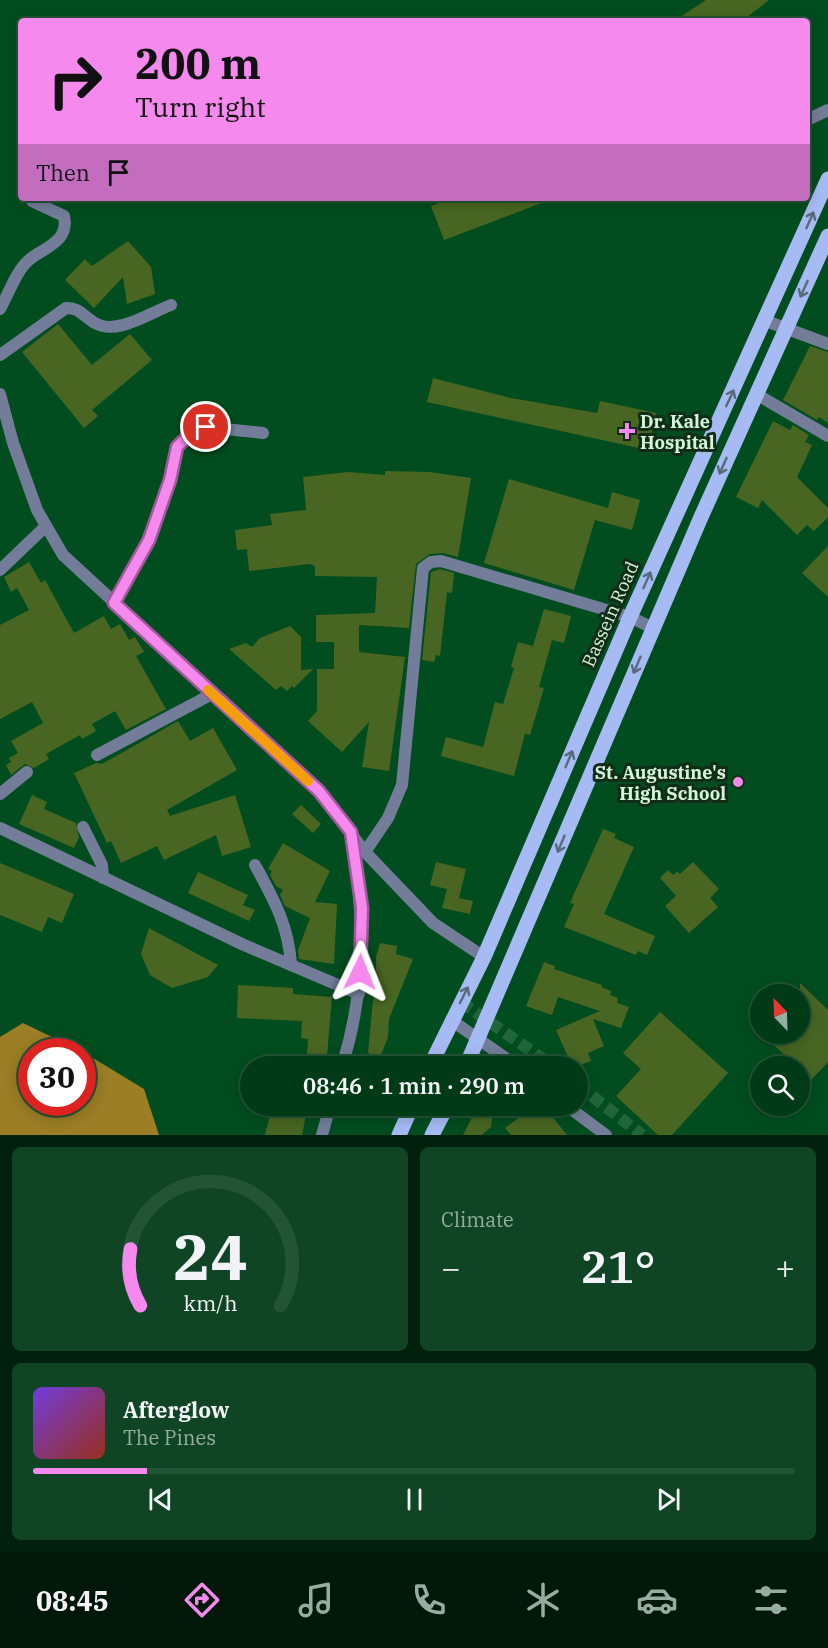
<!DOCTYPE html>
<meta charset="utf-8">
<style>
body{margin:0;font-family:"IBM Plex Serif",serif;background:#0f4524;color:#f1f3f6;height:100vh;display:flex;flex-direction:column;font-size:22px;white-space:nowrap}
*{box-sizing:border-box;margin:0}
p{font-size:20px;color:#96ada1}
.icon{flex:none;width:33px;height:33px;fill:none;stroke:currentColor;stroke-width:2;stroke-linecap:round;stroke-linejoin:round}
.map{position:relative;height:1135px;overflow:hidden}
.side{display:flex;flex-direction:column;gap:12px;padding:12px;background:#01200d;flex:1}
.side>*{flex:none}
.banner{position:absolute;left:18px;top:18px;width:792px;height:183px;border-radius:6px;box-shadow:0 3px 15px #0003,0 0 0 2px #235436;background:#f589ee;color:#111;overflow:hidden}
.needle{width:39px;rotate:337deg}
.tools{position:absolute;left:750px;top:984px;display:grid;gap:12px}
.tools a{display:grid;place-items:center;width:60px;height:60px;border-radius:50%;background:#013a17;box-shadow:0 3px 15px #0003,0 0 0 2px #235436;font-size:30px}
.speed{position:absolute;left:18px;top:1038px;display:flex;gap:12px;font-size:30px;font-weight:700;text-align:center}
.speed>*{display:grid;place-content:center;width:78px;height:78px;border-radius:50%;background:#013a17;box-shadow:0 3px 15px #0003,0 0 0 2px #235436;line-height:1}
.speed .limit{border:9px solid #d22;background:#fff;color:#111}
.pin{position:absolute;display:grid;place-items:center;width:51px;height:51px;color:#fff;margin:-26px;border:3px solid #fff;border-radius:50%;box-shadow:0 2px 6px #0007}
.me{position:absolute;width:66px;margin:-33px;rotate:2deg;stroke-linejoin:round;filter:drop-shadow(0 0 4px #0008)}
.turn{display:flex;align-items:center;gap:21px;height:126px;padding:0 18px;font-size:27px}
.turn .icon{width:78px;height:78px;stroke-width:2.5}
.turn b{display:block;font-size:42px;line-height:51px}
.then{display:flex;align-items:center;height:57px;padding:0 18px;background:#0003;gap:12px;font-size:22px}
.big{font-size:45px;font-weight:600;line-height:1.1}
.side .tile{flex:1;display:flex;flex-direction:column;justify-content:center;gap:9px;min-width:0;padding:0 21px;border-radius:9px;background:#0f4524}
.side .dial{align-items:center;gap:0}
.dial svg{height:156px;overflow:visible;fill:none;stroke:#235436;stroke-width:7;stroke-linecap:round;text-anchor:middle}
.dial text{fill:#f1f3f6;stroke:none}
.song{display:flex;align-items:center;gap:18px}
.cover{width:72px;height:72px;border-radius:9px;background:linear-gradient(135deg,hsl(260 70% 55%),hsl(10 70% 35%))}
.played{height:6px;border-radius:3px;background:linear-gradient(90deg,#f589ee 15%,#235436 15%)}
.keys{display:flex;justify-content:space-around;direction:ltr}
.heat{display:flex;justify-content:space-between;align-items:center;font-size:33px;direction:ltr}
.side .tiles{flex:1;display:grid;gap:12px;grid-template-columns:1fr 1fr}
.tile:last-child{grid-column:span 2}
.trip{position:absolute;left:240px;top:1056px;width:348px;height:60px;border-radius:30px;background:#013a17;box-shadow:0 3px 15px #0003,0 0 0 2px #235436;font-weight:600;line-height:60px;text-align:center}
.dock{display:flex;height:96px;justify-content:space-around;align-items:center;background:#001709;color:#96ada1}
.dock .icon{width:42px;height:42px}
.dock .active{color:#f589ee}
.dock b{font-size:27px;color:#f1f3f6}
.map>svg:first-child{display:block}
.water{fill:#9b7e25}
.building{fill:#486622}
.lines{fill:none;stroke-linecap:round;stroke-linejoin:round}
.tertiary-tunnel{stroke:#21663b;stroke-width:12;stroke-dasharray:12 6;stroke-linecap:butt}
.minor{stroke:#737d9a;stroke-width:12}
.tertiary{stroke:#737d9a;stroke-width:12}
.primary{stroke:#a6baf4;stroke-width:15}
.oneway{stroke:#546c7b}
.route-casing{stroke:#9f599b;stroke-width:15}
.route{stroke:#f589ee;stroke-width:10}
.slow{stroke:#f59e0b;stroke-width:10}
.poi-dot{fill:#f589ee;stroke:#112d18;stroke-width:2}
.labels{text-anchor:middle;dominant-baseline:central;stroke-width:6;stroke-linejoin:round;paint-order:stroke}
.poi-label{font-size:18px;font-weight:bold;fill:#d4f5da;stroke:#112d18;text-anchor:start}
.street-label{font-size:18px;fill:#d4f5da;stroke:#112d18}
</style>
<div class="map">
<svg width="828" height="1135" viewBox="0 0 828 1135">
<rect width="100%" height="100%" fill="#014d1f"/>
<path class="water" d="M23 1023 81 1051 32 1052V1102H82L83 1052 144 1089 159 1135H0V1037Z"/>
<g class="building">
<path d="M706 0H769L742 21H674Z"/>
<path d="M452 198H552V199L444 240 431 206Z"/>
<path d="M128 241 151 267 155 294 127 304 123 277 94 308 65 280 85 259 92 266Z"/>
<path d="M58 324 92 365 130 334 152 360 92 410 98 416 84 428 22 352Z"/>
<path d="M810 346 828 352V423L819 417 817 420 783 400Z"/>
<path d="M433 378 511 398 597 413 600 401 656 413 648 450 427 402Z"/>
<path d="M773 421 790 430 793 425 809 435 805 442 812 445 797 477 828 508V517L814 531 807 525 797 535 762 500 758 508 736 497Z"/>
<path d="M385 471 430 472 471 478 458 557 443 553 430 554 416 564 409 628 359 625V652L405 657 389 771 362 767 369 722 342 752 308 721 317 711V669H334V642H316V615L375 613 377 577 315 576V566L310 564 249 571 247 549 237 550 235 530 272 525 270 514 306 510 303 477 348 472 385 475Z"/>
<path d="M509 479 608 508 612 492 640 500 632 530 595 520 574 590 484 563Z"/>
<path d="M828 546V597L802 573Z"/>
<path d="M29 562 41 583 45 580 74 633 104 616 111 629 120 624 129 640 135 637 144 652 136 656 166 709 126 730 115 711 92 724 96 731 82 739 80 735 46 754 49 759 34 768 25 764 11 775 6 765 11 762 9 758 18 753 11 741 43 723 32 702 0 719V625L29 610 17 588 11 592 4 577Z"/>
<path d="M440 569 454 573 452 593 447 592 440 656 436 655 434 662 422 660 431 572Z"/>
<path d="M544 609 571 616 564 643 552 640 539 687 544 688 530 735 525 734 514 776 441 756 446 737 483 747 495 702 503 704 514 668 511 667 518 642 533 646Z"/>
<path d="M290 626 301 637V670L313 669 294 688 292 686 287 691 281 686 276 690 229 649 246 643 252 647 260 638Z"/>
<path d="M178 721 190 741 213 728 237 770 167 810 170 816 235 795 251 847 222 856 216 835 164 860 157 846 121 863 111 841 107 843 74 773 96 763 102 764Z"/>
<path d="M32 795 47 802 44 809 76 823 79 837 74 848 19 824Z"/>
<path d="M301 805 321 824 313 833 292 814Z"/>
<path d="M603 829 616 834 614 838 634 847 604 914 655 936 647 955 638 951 636 955 564 927 574 904 570 903Z"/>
<path d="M283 843 330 871 315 902 337 904 334 964 299 959 298 950 310 918 285 906 280 895 283 890 276 886 270 875 272 871 268 869Z"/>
<path d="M436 862 466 869 459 898 473 901 470 914 442 908 447 889 430 885Z"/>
<path d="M693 862 719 889 710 898 718 907 689 933 665 906 676 896 660 878 668 870 673 875 677 872 680 874Z"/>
<path d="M0 863 74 894 62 923 48 917 42 932 0 915Z"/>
<path d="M198 872 248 895 243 905 255 910 249 921 188 893Z"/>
<path d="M149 928 218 965 208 977 172 988 150 975 141 954Z"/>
<path d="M380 943 397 946 396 954 413 959 389 1019 388 1037 380 1058 368 1053 373 1000 380 981 376 979V957Z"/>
<path d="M544 962 555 966 554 969 602 985 601 987 611 991 610 995 618 998 617 1003 629 1007 621 1028 593 1019 604 1046 588 1053 591 1061 578 1066H572L556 1030 600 1011 558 997 552 1015 526 1006Z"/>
<path d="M800 983 828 1010V1062L811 1080 762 1034H800Z"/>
<path d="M238 985 293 988V994L332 997 327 1056 307 1055 308 1039 301 1038 302 1021 237 1018Z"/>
<path d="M660 1012 728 1073 672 1135H658L616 1096 641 1069 623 1053Z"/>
<path d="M272 1106 306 1115 302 1135H265Z"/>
<path d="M478 1106H486L488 1110 493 1111 491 1127 482 1135H463Z"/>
<path d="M544 1106 567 1135H511L505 1128 525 1113 529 1117Z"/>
</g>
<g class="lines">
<g class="tertiary-tunnel">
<path d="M461 1002 553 1066"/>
<path d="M578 1085 642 1135"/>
</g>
<g class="minor">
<path d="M807 120 828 110"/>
<path d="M0 309C8 295 16 271 29 260 43 248 70 242 64 216L32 201"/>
<path d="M0 355 66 308C79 307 84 317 95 323 116 336 150 313 171 305"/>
<path d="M756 394 828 436"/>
<path d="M0 570 46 526"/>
<path d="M114 603 149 540 170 480 177 447 187 437 206 427 263 433"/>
<path d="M97 755 212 694"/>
<path d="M0 794 27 772"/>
<path d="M83 827 102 865 103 878"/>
<path d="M0 828 244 945 359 994"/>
<path d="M365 852 388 818 402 785 423 568 431 562 441 561 630 617 653 628"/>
<path d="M255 865C273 898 289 926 291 965"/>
<path d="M342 1066C367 988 364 911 351 832"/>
<path d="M322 1135 330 1106"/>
</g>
<g class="tertiary">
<path d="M766 321 828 344"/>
<path d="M0 394 13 443 37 510 63 555 319 791 365 852 433 923 484 957"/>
<path d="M451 1020 517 1066"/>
<path d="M567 1106 606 1135"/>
</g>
<g class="primary">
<path d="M430 1066 484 957 630 617 828 179"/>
<path d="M466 1066 701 517 828 236"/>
<path d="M399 1135 412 1106"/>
<path d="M432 1135 447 1106"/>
</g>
</g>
<defs><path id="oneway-shaft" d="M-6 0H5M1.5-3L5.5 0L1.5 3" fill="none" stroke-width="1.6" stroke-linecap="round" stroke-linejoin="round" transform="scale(1.5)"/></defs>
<g class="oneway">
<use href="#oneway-shaft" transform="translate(810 220) rotate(-66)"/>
<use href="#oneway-shaft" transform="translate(804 289) rotate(114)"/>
<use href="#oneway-shaft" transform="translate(730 398) rotate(-65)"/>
<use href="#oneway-shaft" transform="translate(723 466) rotate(114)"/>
<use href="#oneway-shaft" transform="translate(647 580) rotate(-66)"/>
<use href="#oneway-shaft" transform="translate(637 665) rotate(113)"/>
<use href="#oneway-shaft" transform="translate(569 759) rotate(-67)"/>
<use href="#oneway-shaft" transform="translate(561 844) rotate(113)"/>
<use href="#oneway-shaft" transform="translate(464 995) rotate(-63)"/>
</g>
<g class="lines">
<g class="route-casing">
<path id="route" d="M206 427 187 437 177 447 170 480 149 540 114 603 319 791 351 832 362 908 360 972"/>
</g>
<use href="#route" class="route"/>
<path class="slow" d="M208 690 308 781"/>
</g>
<g class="poi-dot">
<path d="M624 422h6v6h6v6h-6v6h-6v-6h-6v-6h6z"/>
<circle cx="738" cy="782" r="6"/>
</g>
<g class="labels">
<g class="poi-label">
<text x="640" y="421">Dr. Kale<tspan x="640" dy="21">Hospital</tspan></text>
<text x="726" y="772" text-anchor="end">St. Augustine's<tspan x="726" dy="21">High School</tspan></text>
</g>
<g class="street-label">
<text transform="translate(610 614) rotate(-66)">Bassein Road</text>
</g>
</g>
</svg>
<div class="tools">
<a><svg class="needle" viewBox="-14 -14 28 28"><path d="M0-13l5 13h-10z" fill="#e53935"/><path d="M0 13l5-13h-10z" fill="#96ada1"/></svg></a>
<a><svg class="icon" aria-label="search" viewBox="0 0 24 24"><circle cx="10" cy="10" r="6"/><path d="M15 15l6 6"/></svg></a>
</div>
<div class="speed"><div class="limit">30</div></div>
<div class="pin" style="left:206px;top:427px;background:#d93025"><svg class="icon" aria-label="arrive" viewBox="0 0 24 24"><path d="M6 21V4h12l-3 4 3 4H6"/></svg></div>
<svg class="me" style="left:360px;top:972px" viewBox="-20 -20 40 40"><path d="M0-17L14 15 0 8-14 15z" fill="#f589ee" stroke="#fff" stroke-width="4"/></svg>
<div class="trip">08:46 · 1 min · 290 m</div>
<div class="banner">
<div class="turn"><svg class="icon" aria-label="right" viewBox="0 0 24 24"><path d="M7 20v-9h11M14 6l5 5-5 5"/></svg><div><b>200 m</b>Turn right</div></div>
<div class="then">Then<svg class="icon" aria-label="arrive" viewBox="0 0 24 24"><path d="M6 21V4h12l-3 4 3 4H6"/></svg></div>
</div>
</div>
<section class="side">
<div class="tiles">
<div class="tile dial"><svg viewBox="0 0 100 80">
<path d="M14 69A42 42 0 1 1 86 69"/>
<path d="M14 69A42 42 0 0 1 9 40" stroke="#f589ee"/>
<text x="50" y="56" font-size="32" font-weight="700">24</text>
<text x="50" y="72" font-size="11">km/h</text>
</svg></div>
<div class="tile"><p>Climate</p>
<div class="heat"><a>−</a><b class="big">21°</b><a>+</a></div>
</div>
<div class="tile">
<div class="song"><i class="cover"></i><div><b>Afterglow</b><p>The Pines</p></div></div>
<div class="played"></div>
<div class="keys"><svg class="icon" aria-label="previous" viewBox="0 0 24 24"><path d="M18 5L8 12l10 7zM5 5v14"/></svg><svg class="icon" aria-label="pause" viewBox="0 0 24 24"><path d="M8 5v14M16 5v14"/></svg><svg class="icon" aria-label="next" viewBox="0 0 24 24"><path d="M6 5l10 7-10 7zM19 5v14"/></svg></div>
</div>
</div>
</section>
<nav class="dock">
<b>08:45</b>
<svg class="icon active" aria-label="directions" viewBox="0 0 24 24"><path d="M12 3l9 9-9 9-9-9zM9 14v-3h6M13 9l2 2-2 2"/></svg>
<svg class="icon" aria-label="music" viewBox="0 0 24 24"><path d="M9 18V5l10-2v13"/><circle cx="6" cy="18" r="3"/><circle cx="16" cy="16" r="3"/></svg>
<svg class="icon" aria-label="phone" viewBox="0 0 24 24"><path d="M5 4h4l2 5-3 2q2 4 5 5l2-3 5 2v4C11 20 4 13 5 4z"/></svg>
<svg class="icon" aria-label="climate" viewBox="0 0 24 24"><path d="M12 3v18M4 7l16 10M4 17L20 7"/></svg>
<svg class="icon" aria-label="car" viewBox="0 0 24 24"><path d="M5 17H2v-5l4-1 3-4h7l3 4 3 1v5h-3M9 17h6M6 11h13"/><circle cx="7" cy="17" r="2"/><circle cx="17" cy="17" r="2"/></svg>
<svg class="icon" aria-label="filters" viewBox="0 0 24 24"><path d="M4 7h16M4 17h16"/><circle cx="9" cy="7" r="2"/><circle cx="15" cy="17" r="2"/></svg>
</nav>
